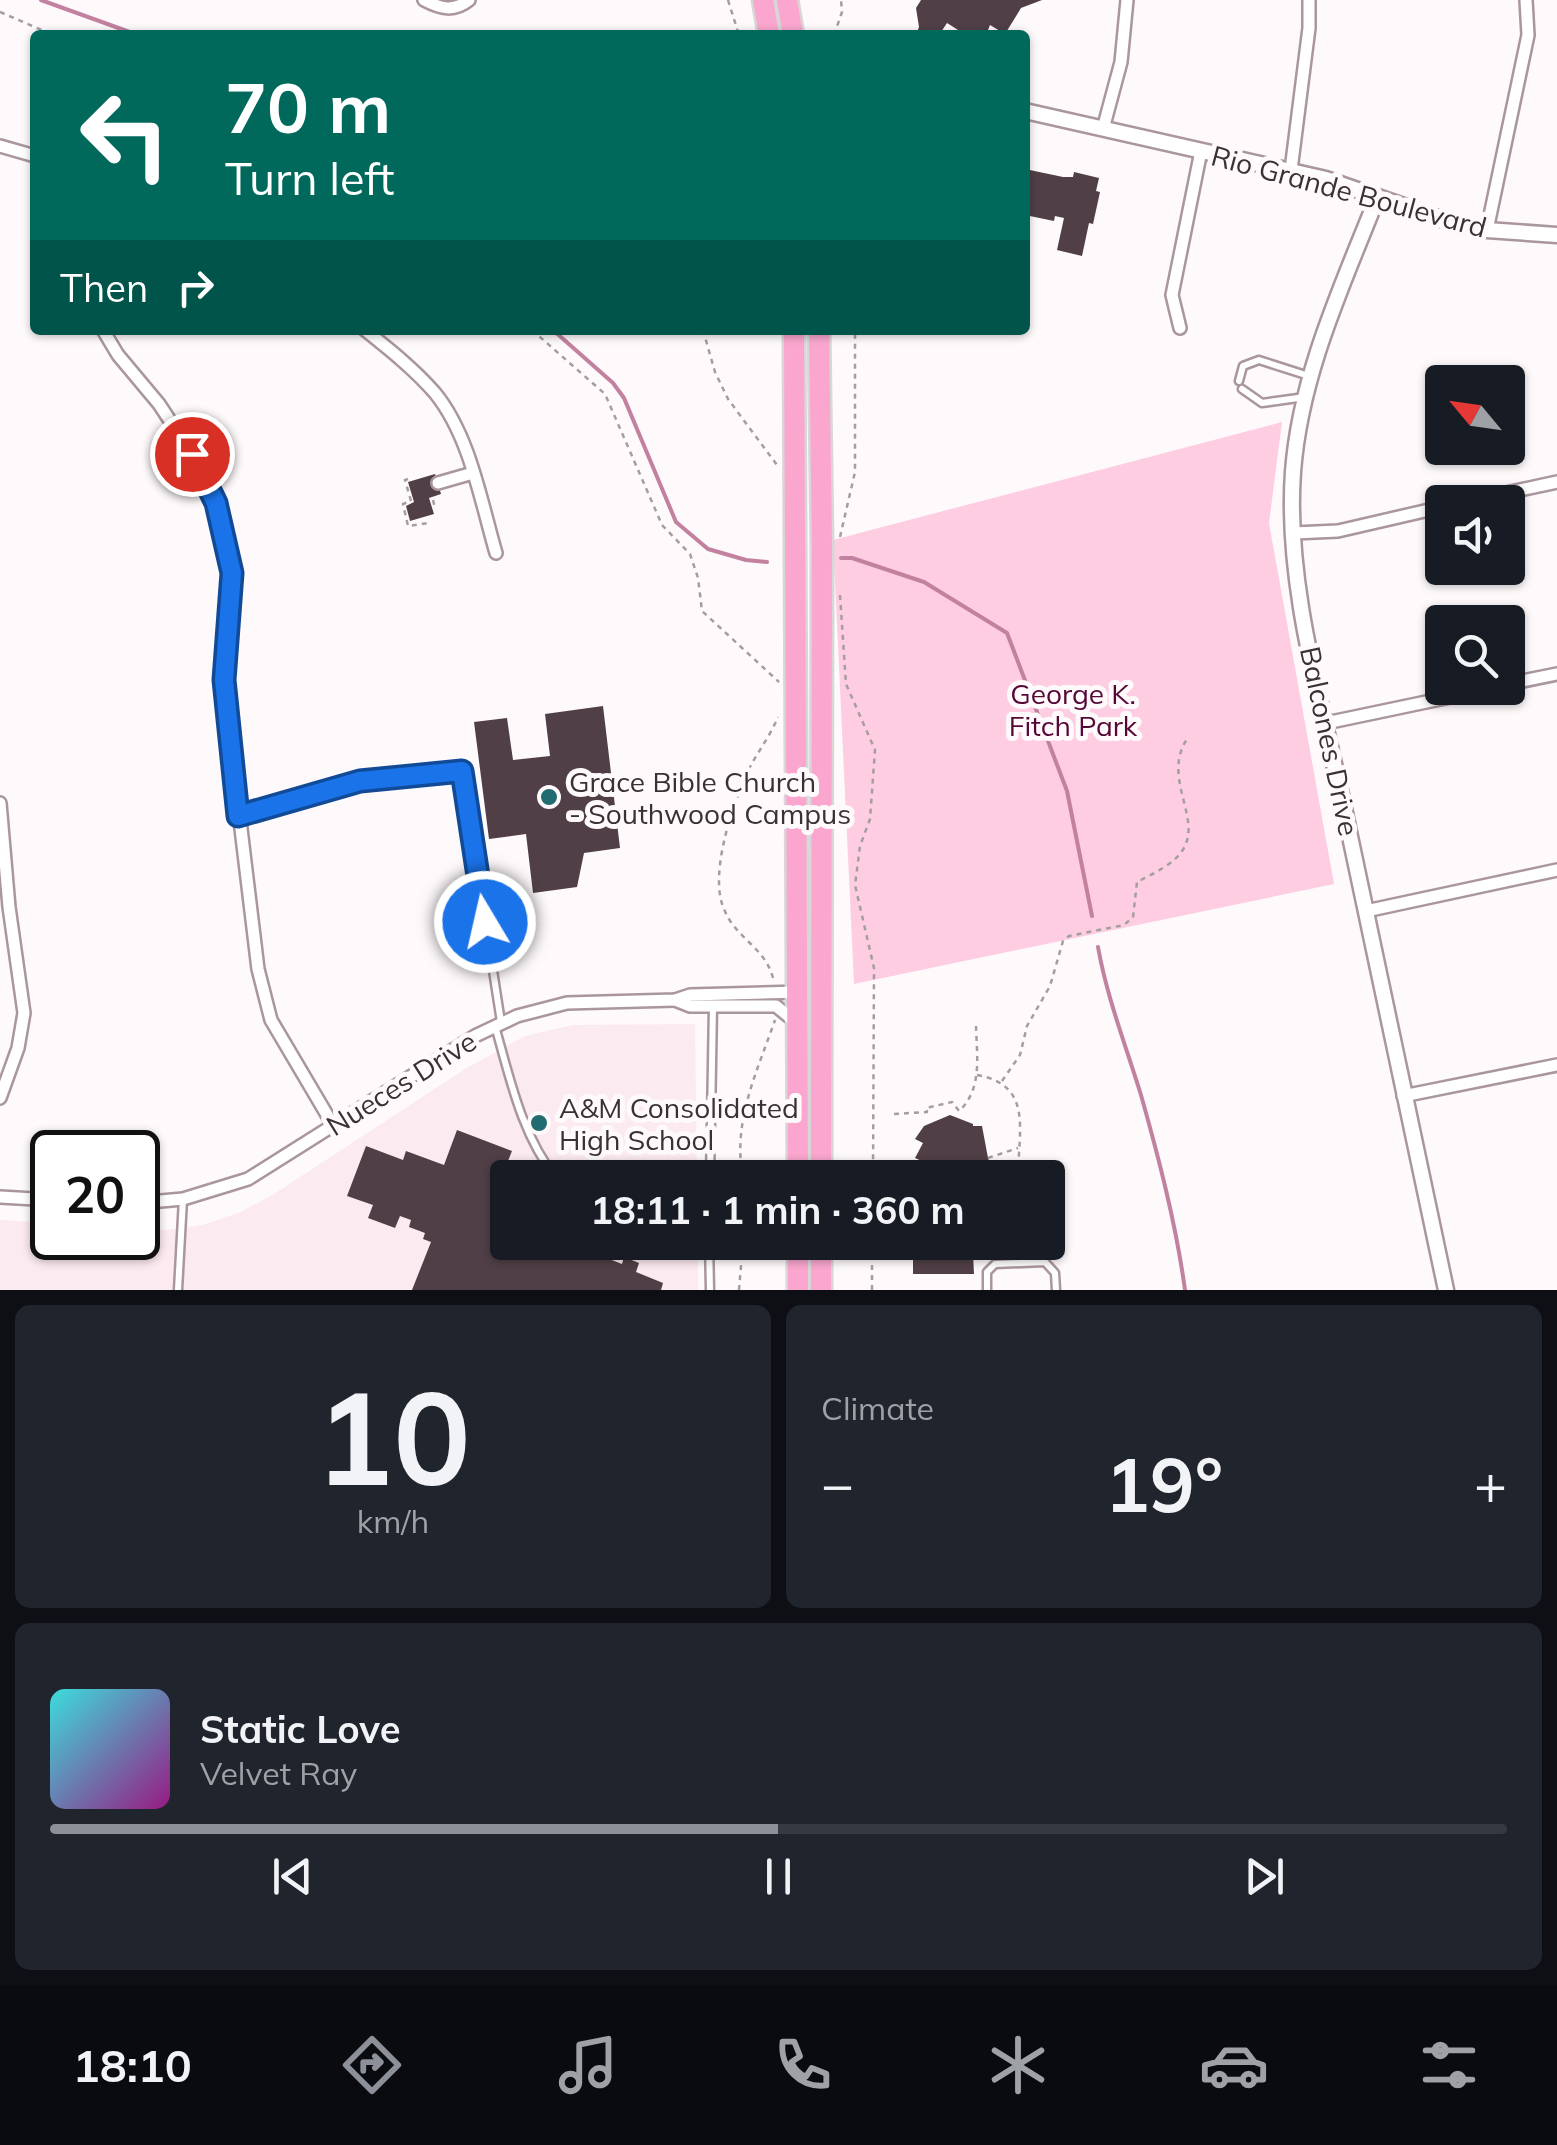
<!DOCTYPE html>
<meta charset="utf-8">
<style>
body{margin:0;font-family:Mulish,sans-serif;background:#20242c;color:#f1f3f6;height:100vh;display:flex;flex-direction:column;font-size:38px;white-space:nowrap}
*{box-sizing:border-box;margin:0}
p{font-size:32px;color:#9ea1a6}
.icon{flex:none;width:55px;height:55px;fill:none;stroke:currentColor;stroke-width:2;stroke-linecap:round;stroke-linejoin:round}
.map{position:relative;height:1290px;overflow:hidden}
.sheet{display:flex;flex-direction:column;gap:15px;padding:15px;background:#0d0f14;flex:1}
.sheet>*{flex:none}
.top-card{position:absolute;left:30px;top:30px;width:1000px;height:305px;border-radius:10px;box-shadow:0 2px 8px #0004;background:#00695c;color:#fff;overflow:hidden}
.needle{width:65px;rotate:299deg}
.controls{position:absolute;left:1425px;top:365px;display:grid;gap:20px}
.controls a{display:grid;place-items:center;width:100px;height:100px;border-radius:10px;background:#171b24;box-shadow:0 2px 8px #0004;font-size:50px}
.speed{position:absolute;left:30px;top:1130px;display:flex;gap:20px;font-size:50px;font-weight:700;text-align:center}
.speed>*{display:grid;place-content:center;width:130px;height:130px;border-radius:50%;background:#171b24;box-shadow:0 2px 8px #0004;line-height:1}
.speed .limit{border:5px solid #111;border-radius:15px;background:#fff;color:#111}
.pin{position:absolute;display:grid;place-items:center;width:85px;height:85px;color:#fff;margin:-42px;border:5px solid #fff;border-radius:50%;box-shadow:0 2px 10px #0007}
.me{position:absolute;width:110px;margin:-55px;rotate:351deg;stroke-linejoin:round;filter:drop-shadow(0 0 8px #0008)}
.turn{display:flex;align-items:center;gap:35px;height:210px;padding:0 30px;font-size:45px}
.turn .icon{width:130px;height:130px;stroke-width:2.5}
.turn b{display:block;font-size:70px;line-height:85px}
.then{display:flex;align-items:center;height:95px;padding:0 30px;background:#0003;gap:20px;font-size:38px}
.big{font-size:75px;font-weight:700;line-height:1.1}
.sheet .card{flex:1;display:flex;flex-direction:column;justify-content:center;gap:15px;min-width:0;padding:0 35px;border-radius:15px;background:#20242c}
.sheet .dial{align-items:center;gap:0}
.dial b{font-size:130px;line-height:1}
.song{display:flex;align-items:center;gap:30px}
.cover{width:120px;height:120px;border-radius:15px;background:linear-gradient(135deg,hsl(180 70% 55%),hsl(310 70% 35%))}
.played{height:10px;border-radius:5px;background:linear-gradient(90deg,#8c9099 50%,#363941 50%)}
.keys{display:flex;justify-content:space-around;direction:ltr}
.heat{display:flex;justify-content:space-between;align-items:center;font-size:55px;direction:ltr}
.sheet .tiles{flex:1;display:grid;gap:15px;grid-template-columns:1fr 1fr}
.card:last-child{grid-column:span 2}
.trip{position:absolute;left:490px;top:1160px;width:575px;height:100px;border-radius:10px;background:#171b24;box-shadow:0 2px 8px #0004;font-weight:700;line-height:100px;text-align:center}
.dock{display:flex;height:160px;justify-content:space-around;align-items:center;background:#090b0e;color:#9ea1a6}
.dock .icon{width:70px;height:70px}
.dock .on{color:#8c9099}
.dock b{font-size:45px;color:#f1f3f6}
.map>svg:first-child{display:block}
.built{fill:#fceaf1}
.green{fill:#fecde2}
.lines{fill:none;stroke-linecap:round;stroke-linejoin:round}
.stream{stroke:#c2829f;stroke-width:4}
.building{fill:#503f46}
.service-casing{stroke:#aa969e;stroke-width:11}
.minor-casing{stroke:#aa969e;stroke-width:16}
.tertiary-casing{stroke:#aa969e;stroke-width:19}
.trunk-casing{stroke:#d8d6d7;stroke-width:25}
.path{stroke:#a59ea1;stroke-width:2.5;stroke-dasharray:5 5;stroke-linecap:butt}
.service{stroke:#fff;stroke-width:6}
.minor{stroke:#fff;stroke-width:11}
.tertiary{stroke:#fff;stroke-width:14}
.trunk{stroke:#faa6ce;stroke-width:20}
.route-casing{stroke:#114b97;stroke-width:25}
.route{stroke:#1a73e8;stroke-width:18}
.poi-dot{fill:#206c71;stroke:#fef9fb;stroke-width:4}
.labels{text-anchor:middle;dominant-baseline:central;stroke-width:10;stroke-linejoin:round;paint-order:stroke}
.street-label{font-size:28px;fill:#3a3135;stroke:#fef9fb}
.park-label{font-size:28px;fill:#550735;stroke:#fef9fb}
.poi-label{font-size:28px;fill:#3a3135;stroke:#fef9fb;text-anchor:start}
</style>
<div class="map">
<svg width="1557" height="1290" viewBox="0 0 1557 1290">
<rect width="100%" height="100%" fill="#fef9fb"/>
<path class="built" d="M695 1024 697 1177 508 1178V1242L698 1243V1290H0V1220L52 1223V1238H138V1228L165 1230 203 1225 241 1212 274 1194 465 1069 525 1036 573 1025Z"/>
<path class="green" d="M1282 422 1269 523 1334 884 854 984 833 540Z"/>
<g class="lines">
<g class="stream">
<path d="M41 0 138 35"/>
<path d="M553 330 613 383 624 398 676 522 708 549 746 560 767 562"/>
<path d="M841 558H852L924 582 1007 633 1067 791 1092 916"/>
<path d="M1098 947C1107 998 1126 1046 1141 1095 1159 1159 1176 1224 1185 1290"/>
</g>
</g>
<g class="building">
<path d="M921 0H1042L1021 8 1005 34 990 25 986 35H966L947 23 939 35H916L919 27 916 8Z"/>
<path d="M1025 169 1063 177H1073L1074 172 1099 178 1096 191 1100 192 1093 224 1089 223 1082 256 1057 250 1064 218 1055 216 1054 221 1025 215Z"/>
<path d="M435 474 441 494 429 498 434 514 410 521 406 506 414 502 408 482Z"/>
<path d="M603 706 620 848 584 853 577 887 533 893 526 834 489 839 474 722 507 718 513 760 550 756 545 714Z"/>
<path d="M950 1115 973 1124V1126H982L988 1158 996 1178H915L924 1162 915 1158 923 1143 915 1139 924 1126Z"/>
<path d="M457 1130 512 1151 494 1196 508 1198 504 1216 508 1242 532 1248 529 1254 536 1257 545 1242H575L573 1246 587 1251 591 1242H594L608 1248 604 1257 622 1264 624 1257 639 1263 636 1272 663 1283 661 1290H412L431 1242 423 1239 425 1233 409 1227 411 1220 400 1216 395 1228 368 1218 373 1205 347 1196 366 1146 403 1160 406 1151 444 1165Z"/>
<path d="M913 1242H1015V1254H973L974 1274H913Z"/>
</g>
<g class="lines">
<g class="service-casing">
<g id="service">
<path d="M1239 381 1243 366 1259 360 1312 377"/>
<path d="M1242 389 1262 403 1305 397"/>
<path d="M238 816 351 783 462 771 501 1022"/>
<path d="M495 1026C510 1078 521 1134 556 1178"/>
<path d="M710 1178 713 1006"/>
<path d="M709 1242 710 1290"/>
<path d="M178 1290 183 1199"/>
<path d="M987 1290V1272L995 1264 1045 1262 1055 1273 1056 1290"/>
</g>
</g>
<g class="minor-casing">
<g id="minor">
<path d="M424 0C441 9 454 12 469 0"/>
<path d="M1103 129 1121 62 1127 0"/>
<path d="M0 146 35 156"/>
<path d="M1291 170 1309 28V0"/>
<path d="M1487 230 1528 35 1526 0"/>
<path d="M1180 328 1172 295 1201 151"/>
<path d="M103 330 118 355 159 404 192 454 216 503 226 537 233 573 223 680 258 969 271 1020 333 1125"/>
<path d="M365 330C390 350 414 369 435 393 470 436 481 502 496 553"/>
<path d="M438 483 473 473"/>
<path d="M1464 502 1557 482"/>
<path d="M1294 533 1338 531 1442 507"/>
<path d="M1508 684 1557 674"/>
<path d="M1326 723 1493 688"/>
<path d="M0 803 9 907 24 1013 18 1048 0 1098"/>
<path d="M1366 911 1557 870"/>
<path d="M675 1000 690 1006H776L798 1024"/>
<path d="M1403 1096 1557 1065"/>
<path d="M0 1197 52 1200"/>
<path d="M138 1203 183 1199 248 1179 475 1036 517 1016 567 1003 675 1000 690 995 799 992"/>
</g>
</g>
<g class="tertiary-casing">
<g id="tertiary">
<path d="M1025 111 1326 179 1447 221 1487 230 1557 235"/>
<path d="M1377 198C1342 286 1300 376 1293 472 1285 582 1321 701 1344 808 1378 969 1412 1129 1446 1290"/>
</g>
</g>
<g class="trunk-casing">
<g id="trunk">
<path d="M763 0 769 35"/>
<path d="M787 0 793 35"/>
<path d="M794 330 798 1178"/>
<path d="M819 330 822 545 821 1178"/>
<path d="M798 1242V1290"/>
<path d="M821 1242V1290"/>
</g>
</g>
<g class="path">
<path d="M728 0 739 35"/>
<path d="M0 12 53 35"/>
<path d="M834 35 842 12 841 0"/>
<path d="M532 330 605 394 662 525 690 554 698 578 702 611 779 682"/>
<path d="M703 330 715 372 728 399 777 465"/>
<path d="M408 479 405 480 411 501 403 504 408 526 429 523"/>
<path d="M433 500 435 508"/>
<path d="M840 537 855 472V330"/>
<path d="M840 595 846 684 875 750 870 819 860 846 855 885 874 968 873 1178"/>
<path d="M773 978C765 947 735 938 724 909 708 873 734 800 751 765 760 749 771 734 778 717"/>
<path d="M977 1075C1034 1085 1018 1131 1018 1178"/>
<path d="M1002 1081 1020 1055 1027 1026 1050 986 1063 941 1069 936 1124 925 1133 917 1137 882C1152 874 1173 865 1182 851 1204 820 1161 778 1187 739"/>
<path d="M894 1114 927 1112 926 1108 952 1102 959 1111C984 1088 976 1052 976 1022"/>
<path d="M988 1158 1018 1148"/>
<path d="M743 1178C732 1122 757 1072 775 1020"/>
<path d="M1018 1242V1255"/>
<path d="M739 1290 743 1242"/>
<path d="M872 1290V1242"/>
</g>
<use href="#service" class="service"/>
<use href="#minor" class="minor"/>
<use href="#tertiary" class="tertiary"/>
<use href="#trunk" class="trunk"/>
</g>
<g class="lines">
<g class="route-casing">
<path id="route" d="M192 454 216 503 232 573 224 680 238 816 360 781 462 771 485 922"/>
</g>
<use href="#route" class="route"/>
</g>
<g class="poi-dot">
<circle cx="549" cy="797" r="10"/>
<circle cx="539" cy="1123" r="10"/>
</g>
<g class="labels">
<g class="street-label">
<text transform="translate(1349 191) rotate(15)">Rio Grande Boulevard</text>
<text transform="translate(1330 741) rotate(78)">Balcones Drive</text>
<text transform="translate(401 1083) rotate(-32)">Nueces Drive</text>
</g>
<g class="park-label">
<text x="1073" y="693">George K.<tspan x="1073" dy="32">Fitch Park</tspan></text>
</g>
<g class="poi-label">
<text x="569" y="781">Grace Bible Church<tspan x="569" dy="32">- Southwood Campus</tspan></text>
<text x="559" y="1107">A&amp;M Consolidated<tspan x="559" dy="32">High School</tspan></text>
</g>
</g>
</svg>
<div class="controls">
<a><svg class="needle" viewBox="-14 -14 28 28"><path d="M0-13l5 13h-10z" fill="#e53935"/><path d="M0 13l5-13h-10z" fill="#9ea1a6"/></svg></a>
<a><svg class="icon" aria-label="sound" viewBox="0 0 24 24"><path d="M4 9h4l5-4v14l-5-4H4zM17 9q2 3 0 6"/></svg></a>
<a><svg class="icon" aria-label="search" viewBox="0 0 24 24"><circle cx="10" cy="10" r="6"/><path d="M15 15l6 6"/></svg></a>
</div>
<div class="speed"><div class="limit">20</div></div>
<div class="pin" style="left:192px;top:454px;background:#d93025"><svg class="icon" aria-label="arrive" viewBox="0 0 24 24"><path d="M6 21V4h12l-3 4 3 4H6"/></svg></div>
<svg class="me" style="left:485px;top:922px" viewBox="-20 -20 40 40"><circle r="17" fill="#1a73e8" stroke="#fff" stroke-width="3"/><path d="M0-11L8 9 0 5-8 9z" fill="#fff"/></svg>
<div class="trip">18:11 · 1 min · 360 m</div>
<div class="top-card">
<div class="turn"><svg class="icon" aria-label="left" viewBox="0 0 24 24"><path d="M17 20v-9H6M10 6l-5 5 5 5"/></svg><div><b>70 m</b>Turn left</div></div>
<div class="then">Then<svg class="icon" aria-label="right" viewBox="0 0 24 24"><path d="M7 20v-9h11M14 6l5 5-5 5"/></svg></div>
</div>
</div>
<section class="sheet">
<div class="tiles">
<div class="card dial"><b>10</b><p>km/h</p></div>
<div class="card"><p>Climate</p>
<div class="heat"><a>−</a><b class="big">19°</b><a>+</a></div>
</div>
<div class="card">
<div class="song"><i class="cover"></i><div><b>Static Love</b><p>Velvet Ray</p></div></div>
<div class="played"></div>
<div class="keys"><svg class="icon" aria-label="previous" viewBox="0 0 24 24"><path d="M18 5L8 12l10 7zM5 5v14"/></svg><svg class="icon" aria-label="pause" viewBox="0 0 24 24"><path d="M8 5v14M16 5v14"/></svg><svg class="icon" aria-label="next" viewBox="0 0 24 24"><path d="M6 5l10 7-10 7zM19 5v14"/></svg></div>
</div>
</div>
</section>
<nav class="dock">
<b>18:10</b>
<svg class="icon on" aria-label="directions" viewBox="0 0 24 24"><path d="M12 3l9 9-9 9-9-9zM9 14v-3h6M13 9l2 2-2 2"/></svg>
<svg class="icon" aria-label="music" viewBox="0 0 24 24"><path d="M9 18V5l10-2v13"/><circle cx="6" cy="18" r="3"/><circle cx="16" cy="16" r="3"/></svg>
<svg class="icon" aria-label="phone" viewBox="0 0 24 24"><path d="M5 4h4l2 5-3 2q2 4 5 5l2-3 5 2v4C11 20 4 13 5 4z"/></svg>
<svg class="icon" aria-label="climate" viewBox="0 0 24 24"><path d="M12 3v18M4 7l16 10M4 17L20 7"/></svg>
<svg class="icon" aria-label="car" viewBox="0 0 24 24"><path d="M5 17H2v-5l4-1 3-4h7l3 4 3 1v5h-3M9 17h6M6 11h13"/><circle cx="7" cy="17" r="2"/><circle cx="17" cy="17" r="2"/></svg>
<svg class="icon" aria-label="filters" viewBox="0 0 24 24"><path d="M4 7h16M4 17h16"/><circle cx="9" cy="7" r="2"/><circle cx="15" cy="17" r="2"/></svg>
</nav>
